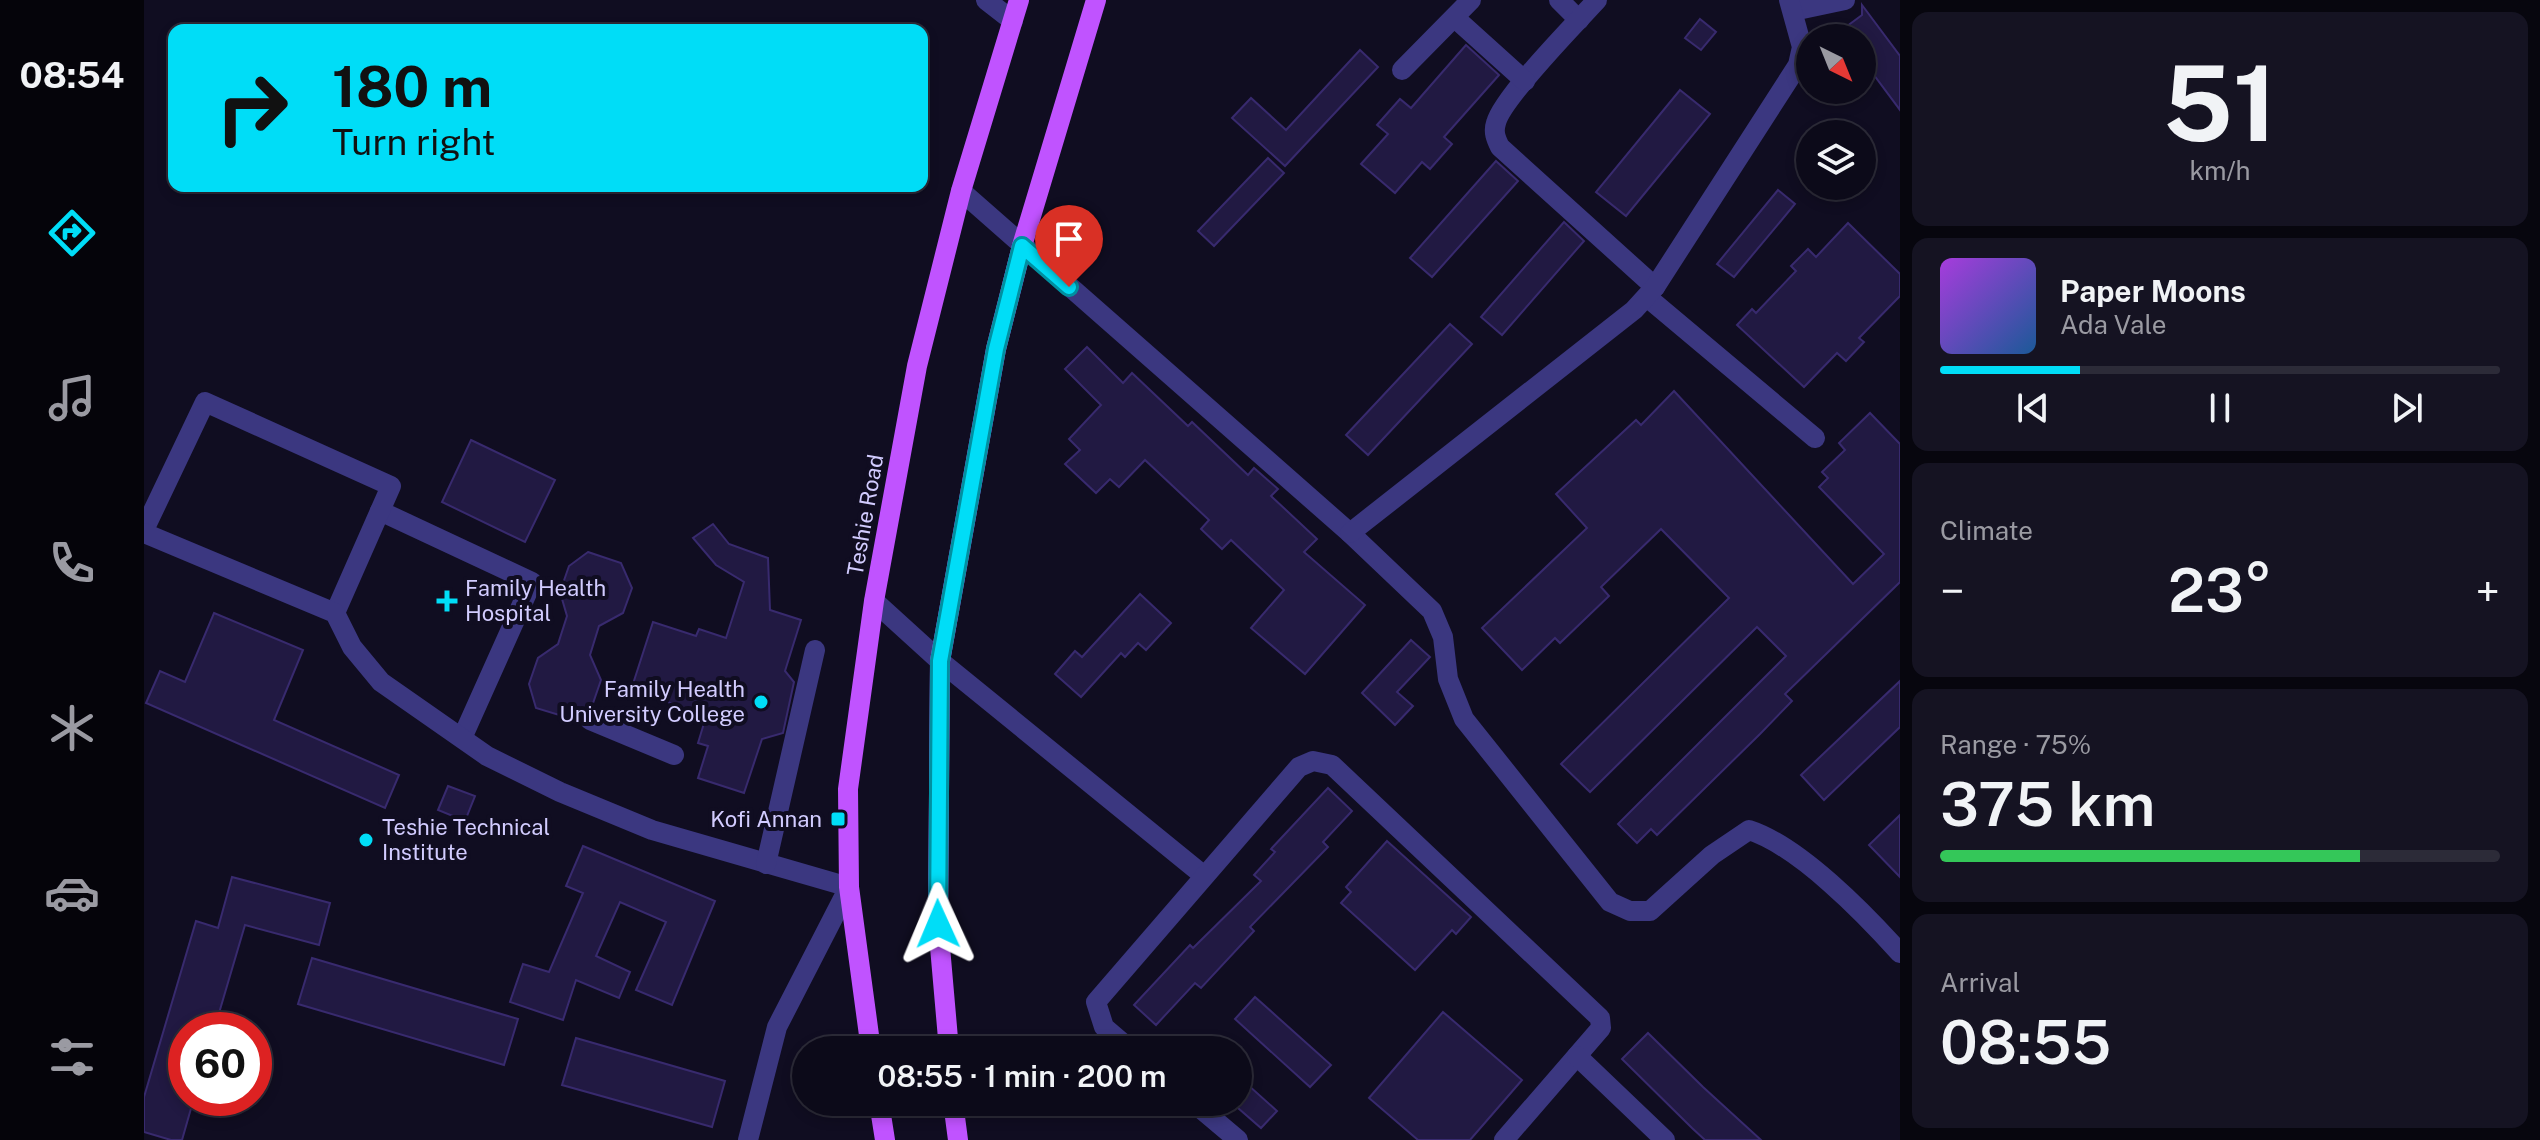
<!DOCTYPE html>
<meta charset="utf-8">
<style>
body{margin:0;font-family:"Public Sans",sans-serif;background:#151322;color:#f1f3f6;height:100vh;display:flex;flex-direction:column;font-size:30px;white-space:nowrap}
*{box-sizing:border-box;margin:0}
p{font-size:26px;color:#9a9aa2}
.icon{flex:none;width:44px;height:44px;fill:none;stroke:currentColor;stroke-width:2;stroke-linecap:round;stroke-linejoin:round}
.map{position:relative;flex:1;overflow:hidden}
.details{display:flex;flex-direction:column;gap:12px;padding:12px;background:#07060e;width:640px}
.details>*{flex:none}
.top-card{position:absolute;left:24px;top:24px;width:760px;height:168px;border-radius:16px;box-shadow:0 4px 12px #0003,0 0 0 2px #2c2b38;background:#00ddf7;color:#111;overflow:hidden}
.needle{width:52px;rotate:137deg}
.controls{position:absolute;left:1652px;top:24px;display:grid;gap:16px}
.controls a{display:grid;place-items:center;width:80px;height:80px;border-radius:50%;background:#0c0a19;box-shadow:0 4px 12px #0003,0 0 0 2px #2c2b38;font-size:40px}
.speed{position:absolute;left:24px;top:1012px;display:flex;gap:16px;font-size:40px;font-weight:700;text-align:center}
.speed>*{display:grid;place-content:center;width:104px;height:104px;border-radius:50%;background:#0c0a19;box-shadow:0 4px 12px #0003,0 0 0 2px #2c2b38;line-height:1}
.speed .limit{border:12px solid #d22;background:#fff;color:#111}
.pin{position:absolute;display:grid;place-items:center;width:68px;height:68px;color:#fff;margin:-82px -34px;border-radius:50% 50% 50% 0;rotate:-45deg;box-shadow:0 0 8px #0007}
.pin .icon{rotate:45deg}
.me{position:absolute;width:88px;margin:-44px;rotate:359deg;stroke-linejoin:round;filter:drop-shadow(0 0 6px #0008)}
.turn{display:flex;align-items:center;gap:28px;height:168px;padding:0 32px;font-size:36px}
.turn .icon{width:104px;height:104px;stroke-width:2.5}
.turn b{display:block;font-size:56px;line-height:68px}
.big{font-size:60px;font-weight:600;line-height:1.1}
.details .card{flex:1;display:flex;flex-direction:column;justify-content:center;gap:12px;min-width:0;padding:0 28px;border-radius:16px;background:#151322}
.details .dial{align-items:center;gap:0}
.dial b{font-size:104px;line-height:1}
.song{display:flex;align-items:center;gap:24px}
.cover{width:96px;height:96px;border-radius:12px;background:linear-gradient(135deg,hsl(280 70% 55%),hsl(210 70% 35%))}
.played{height:8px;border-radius:4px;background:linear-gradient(90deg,#00ddf7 25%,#2c2b38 25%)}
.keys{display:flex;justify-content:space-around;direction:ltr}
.heat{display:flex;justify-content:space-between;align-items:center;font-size:44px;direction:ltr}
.charge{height:12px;border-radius:6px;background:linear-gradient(90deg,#34c759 75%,#2c2b38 0)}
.trip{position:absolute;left:648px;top:1036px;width:460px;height:80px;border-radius:40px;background:#0c0a19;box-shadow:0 4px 12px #0003,0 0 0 2px #2c2b38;font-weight:600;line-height:80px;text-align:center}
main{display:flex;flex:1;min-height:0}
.tabs{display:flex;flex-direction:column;width:144px;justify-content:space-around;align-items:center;background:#05040a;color:#9a9aa2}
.tabs .icon{width:56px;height:56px}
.tabs .current{color:#00ddf7}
.tabs b{font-size:36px;color:#f1f3f6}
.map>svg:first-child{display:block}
.building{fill:#211942;stroke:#382a6e;stroke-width:2}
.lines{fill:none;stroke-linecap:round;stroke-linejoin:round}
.minor{stroke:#3b3780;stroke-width:20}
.major{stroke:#c053ff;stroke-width:20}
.route-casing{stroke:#0090a1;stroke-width:20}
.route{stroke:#00ddf7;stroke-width:14}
.poi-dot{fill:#00ddf7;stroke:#100d21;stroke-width:3}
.labels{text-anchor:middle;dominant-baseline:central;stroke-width:8;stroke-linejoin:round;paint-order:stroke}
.street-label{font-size:22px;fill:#d2ccff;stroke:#100d21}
.poi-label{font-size:22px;fill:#d2ccff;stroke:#100d21;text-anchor:start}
</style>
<main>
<nav class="tabs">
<b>08:54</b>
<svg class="icon current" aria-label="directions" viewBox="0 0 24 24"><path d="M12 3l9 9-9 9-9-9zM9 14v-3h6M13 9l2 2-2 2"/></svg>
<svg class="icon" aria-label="music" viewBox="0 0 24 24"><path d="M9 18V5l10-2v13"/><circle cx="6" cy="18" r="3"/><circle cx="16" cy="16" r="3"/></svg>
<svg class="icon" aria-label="phone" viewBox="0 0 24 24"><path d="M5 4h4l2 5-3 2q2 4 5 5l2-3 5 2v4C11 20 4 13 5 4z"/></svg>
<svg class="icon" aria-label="climate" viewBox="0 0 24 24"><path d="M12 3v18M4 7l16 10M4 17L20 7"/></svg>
<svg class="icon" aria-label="car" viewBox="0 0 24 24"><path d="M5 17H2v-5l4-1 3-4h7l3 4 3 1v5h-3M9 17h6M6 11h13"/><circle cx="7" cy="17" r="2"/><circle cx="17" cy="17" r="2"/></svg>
<svg class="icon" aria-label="filters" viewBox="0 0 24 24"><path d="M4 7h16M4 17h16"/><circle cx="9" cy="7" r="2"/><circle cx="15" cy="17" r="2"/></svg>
</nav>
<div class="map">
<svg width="1756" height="1140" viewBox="0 0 1756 1140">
<rect width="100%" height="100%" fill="#100d21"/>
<g class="building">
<path d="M1718 5 1756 56V110L1718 59V38H1687L1718 15Z"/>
<path d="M1556 19 1572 32 1557 50 1541 38Z"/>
<path d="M1322 45 1355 75 1300 137 1308 144 1286 169 1278 162 1251 193 1217 164 1244 134 1233 125 1256 99 1267 108Z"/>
<path d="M1216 50 1234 67 1141 166 1088 118 1107 98 1142 130Z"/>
<path d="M1536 90 1566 114 1482 216 1452 192Z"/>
<path d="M1124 158 1140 173 1070 246 1054 231Z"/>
<path d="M1352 161 1374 181 1288 277 1266 258Z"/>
<path d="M1634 190 1651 204 1590 277 1573 264Z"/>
<path d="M1420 222 1440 241 1358 335 1337 317Z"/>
<path d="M1704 223 1756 274V296L1715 338 1720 342 1702 361 1693 353 1660 387 1593 325 1608 309 1612 313 1652 271 1647 266 1664 249 1672 257Z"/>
<path d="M1306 324 1328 344 1224 455 1202 435Z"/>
<path d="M943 347 979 383 988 373 1044 426 1048 422 1104 475 1110 468 1134 489 1127 496 1173 539 1160 552 1221 605 1161 674 1107 628 1140 590 1087 540 1078 549 1057 529 1065 520 1001 460 975 487 966 479 952 493 921 464 936 450 925 439 957 405 921 369Z"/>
<path d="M1530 391 1709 584 1740 554 1675 487 1684 478 1678 472 1701 450 1695 443 1726 413 1756 444V582L1641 694 1648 701 1616 734 1513 835 1507 829 1493 843 1474 824 1642 656 1613 627 1446 792 1417 764 1585 598 1517 529 1457 587 1465 596 1416 643 1411 638 1378 670 1338 628 1443 528 1412 494 1492 420 1497 425Z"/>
<path d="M327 440 411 480 381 542 298 502Z"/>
<path d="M569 524 585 544 624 558 626 610 657 620 641 671 650 682 639 733 618 739 600 793 554 778 564 746 554 743 561 720 531 710 533 705 487 690 509 622 552 636 555 629 582 638 600 582 572 565 549 538Z"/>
<path d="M444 552 477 563 488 588 479 613 455 626 446 655 457 680 448 706 425 718 392 708 385 684 394 658 414 644 423 616 416 592 425 566Z"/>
<path d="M996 594 1027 623 1002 650 994 643 981 657 977 653 937 697 911 674 931 651 938 657Z"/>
<path d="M70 613 159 650 130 720 255 775 241 808 2 703 16 671 41 682Z"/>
<path d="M1267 640 1286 657 1253 692 1269 706 1251 725 1218 693Z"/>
<path d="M1756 681V727L1680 800 1657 775Z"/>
<path d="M304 786 331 796 321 821 294 810Z"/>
<path d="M1184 788 1208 811 1179 842 1184 847 1106 927 1110 931 1057 988 1051 983 1012 1025 990 1005 1046 945 1049 948 1117 881 1110 875 1131 852 1127 849Z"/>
<path d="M1756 815V877L1725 845Z"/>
<path d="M1243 841 1327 917 1312 934 1308 930 1271 970 1197 903 1207 892 1202 887Z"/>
<path d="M439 846 571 901 528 1005 492 990 522 922 476 902 452 956 486 972 475 998 432 980 419 1020 366 1002 379 964 405 972 439 893 422 886Z"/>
<path d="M88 877 186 903 175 945 101 925 70 1030H42V1098H50L38 1140H27L0 1132V1097L52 921 74 928Z"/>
<path d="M168 958 374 1019 360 1065 154 1004Z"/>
<path d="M1111 997 1187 1065 1166 1087 1091 1019Z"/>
<path d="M1299 1012 1378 1080 1326 1140H1274L1225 1098Z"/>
<path d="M1504 1033 1559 1087 1617 1140H1561L1548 1128 1478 1059Z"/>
<path d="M432 1038 581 1081 568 1127 418 1085Z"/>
<path d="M1094 1076 1133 1111 1117 1128 1094 1108Z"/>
</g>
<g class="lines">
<g class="minor">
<path d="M842 0 869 21"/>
<path d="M1415 0 1435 20"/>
<path d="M1453 0C1432 23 1358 98 1352 123 1349 132 1352 139 1356 147L1511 287"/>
<path d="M1649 11 1701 0"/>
<path d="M1311 18 1381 81"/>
<path d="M1258 70 1327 0"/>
<path d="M817 191 1206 533 1288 611 1299 637 1304 679 1320 719 1466 902 1486 911H1506L1568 855 1605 830C1655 846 1721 914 1756 953"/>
<path d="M1503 297 1671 438"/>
<path d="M236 511 388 582 319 736"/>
<path d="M0 530 61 402 247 486 191 613"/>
<path d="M0 533 191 613 208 647 237 682 343 756 416 792 508 830 705 887 633 1027 604 1140"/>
<path d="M1206 533 1490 310 1511 287 1654 65 1658 47 1645 0"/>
<path d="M730 601 796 661 1059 875"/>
<path d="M446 720 530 755"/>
<path d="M622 864 671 650"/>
<path d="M987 1050 960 1027 952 1002 1155 767 1169 761 1188 765 1456 1018 1457 1028 1360 1140"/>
<path d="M1433 1056 1521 1140"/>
<path d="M1049 1102 1094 1140"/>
</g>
<g class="major">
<path d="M727 1050 705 887 704 789 730 601 773 366 817 191 875 0"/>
<path d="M805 1050 794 924 796 661 852 349 878 246 952 0"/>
<path d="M735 1102 741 1140"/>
<path d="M809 1102 814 1140"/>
</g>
</g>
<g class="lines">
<g class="route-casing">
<path id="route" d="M794 924 796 661 852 349 878 246 925 287"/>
</g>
<use href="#route" class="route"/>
</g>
<g class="poi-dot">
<path d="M299 589h8v8h8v8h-8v8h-8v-8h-8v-8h8z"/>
<circle cx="617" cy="702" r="8"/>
<rect x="686" y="811" width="16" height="16" rx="4"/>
<circle cx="222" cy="840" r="8"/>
</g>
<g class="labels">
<g class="street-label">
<text transform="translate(721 515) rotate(-80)">Teshie Road</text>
</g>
<g class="poi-label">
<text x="321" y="588">Family Health<tspan x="321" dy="25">Hospital</tspan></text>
<text x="601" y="689" text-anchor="end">Family Health<tspan x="601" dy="25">University College</tspan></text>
<text x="678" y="819" text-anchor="end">Kofi Annan</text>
<text x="238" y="827">Teshie Technical<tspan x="238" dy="25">Institute</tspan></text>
</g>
</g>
</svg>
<div class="controls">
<a><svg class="needle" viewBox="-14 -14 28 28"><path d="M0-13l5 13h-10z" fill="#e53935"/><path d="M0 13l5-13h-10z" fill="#9a9aa2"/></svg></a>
<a><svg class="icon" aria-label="layers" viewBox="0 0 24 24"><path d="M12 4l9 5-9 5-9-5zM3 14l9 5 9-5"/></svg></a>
</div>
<div class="speed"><div class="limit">60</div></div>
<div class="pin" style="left:925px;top:287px;background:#d93025"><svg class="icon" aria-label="arrive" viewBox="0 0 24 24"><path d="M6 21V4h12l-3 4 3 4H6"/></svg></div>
<svg class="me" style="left:794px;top:924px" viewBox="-20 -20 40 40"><path d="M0-17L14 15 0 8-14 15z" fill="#00ddf7" stroke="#fff" stroke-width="4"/></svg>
<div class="trip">08:55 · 1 min · 200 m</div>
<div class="top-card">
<div class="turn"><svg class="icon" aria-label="right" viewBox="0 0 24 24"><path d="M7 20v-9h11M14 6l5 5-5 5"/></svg><div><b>180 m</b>Turn right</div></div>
</div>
</div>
<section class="details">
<div class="card dial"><b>51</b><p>km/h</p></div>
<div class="card">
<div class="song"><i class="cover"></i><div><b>Paper Moons</b><p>Ada Vale</p></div></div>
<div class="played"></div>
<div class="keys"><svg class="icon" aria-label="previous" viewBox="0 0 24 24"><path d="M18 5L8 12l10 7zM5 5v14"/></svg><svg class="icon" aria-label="pause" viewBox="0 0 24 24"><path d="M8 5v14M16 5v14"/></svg><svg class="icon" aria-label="next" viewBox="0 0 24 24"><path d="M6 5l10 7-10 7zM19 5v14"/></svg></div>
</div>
<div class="card"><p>Climate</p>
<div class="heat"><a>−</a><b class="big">23°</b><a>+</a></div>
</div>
<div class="card"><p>Range · 75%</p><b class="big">375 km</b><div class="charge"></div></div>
<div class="card"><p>Arrival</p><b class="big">08:55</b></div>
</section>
</main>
